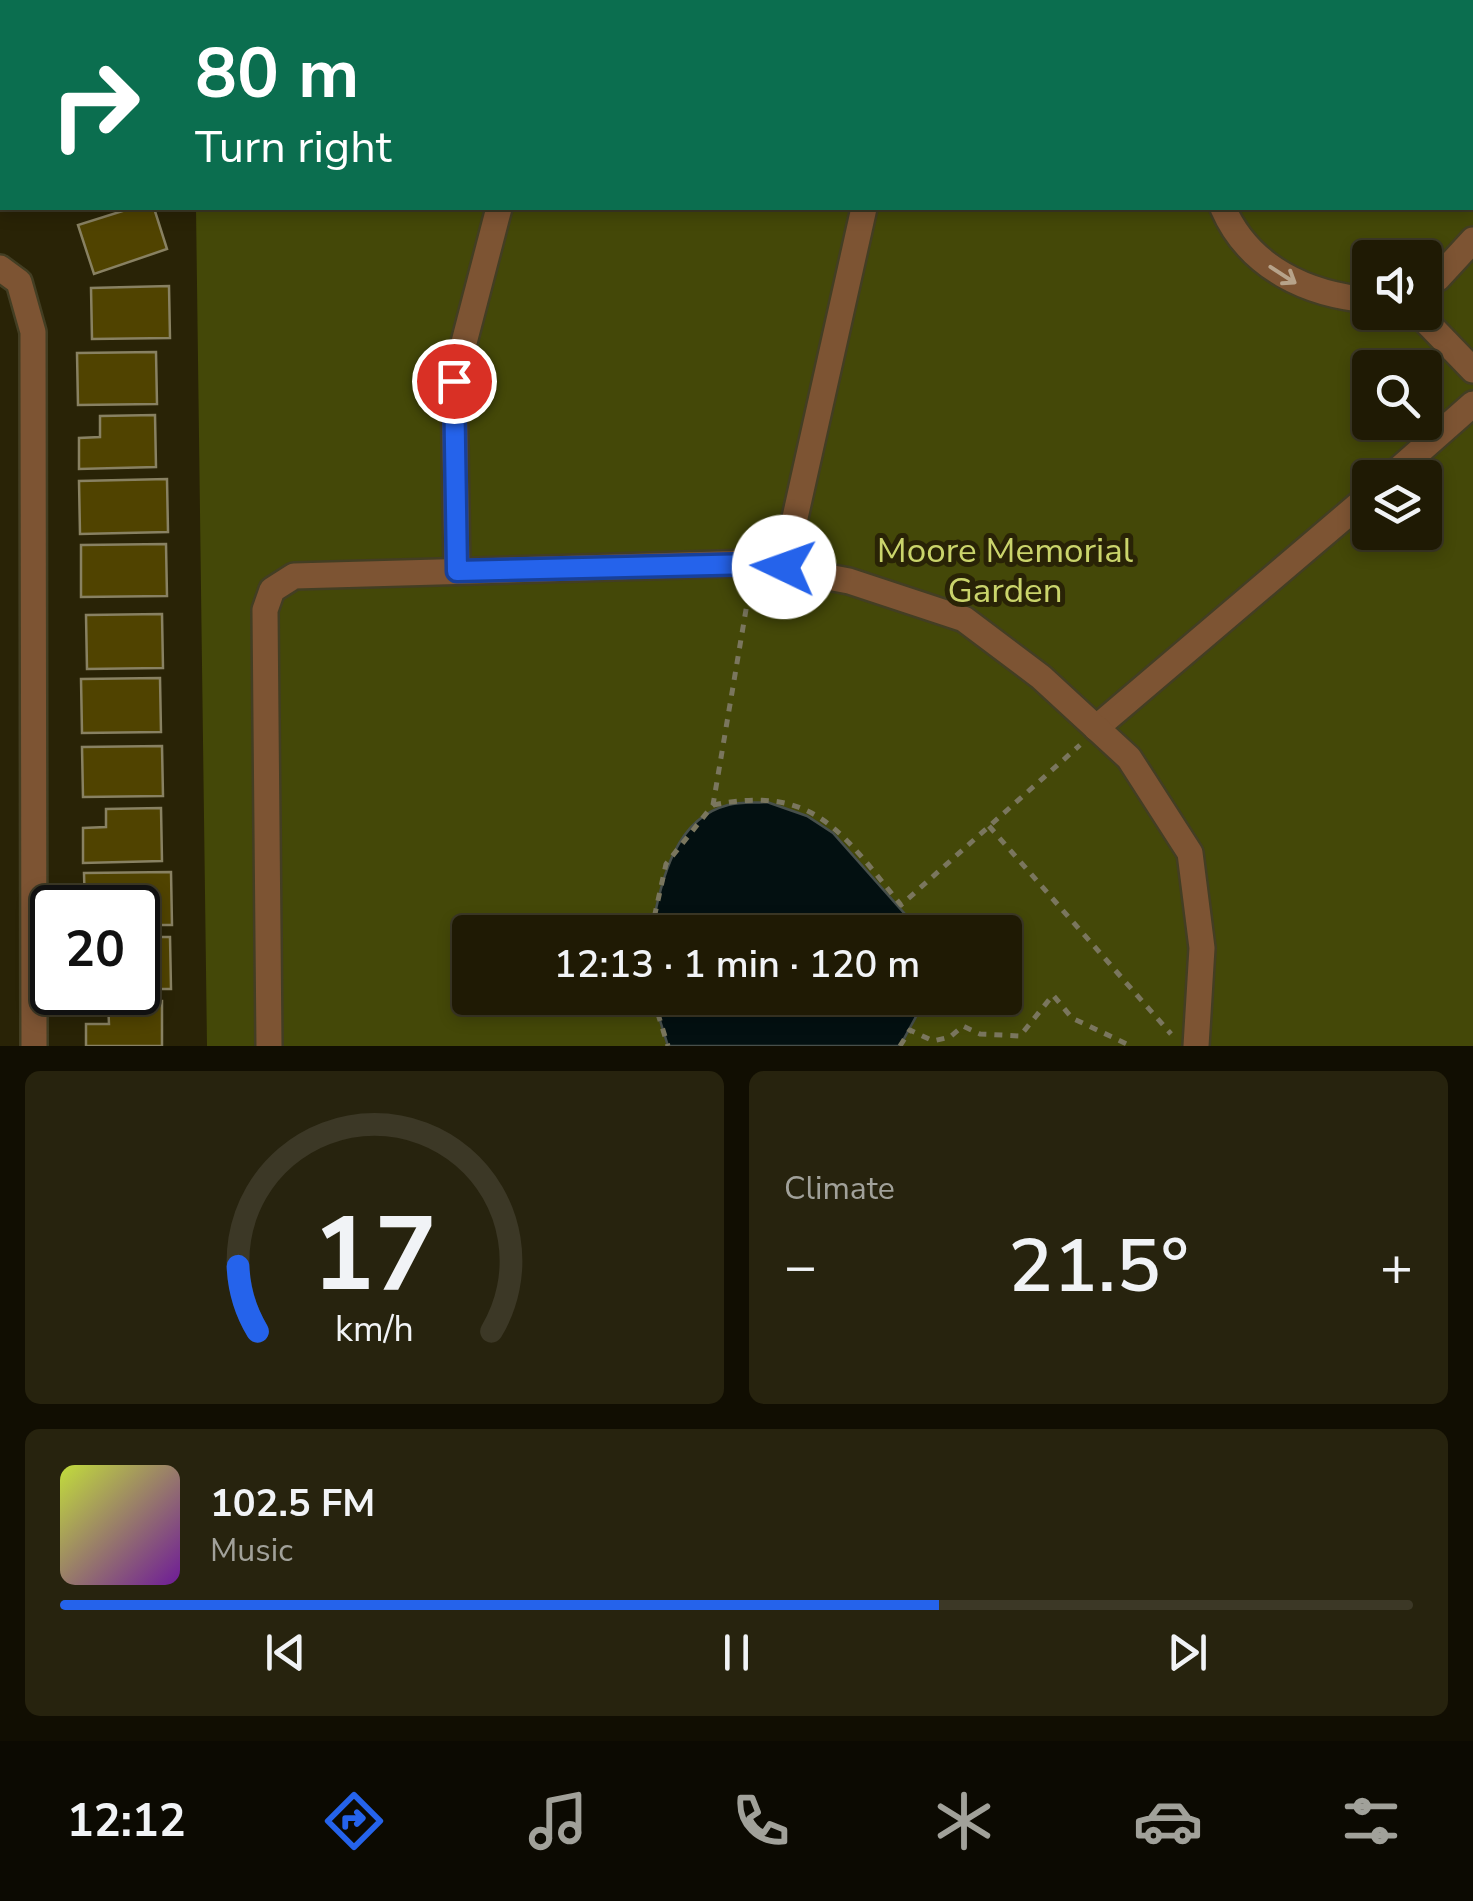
<!DOCTYPE html>
<meta charset="utf-8">
<style>
body{margin:0;font-family:"Nunito Sans",sans-serif;background:#27230e;color:#f1f3f6;height:100vh;display:flex;flex-direction:column;font-size:38px;white-space:nowrap}
*{box-sizing:border-box;margin:0}
p{font-size:32px;color:#a1a19a}
.icon{flex:none;width:55px;height:55px;fill:none;stroke:currentColor;stroke-width:2;stroke-linecap:round;stroke-linejoin:round}
.map{position:relative;height:1046px;overflow:hidden}
.panel{display:flex;flex-direction:column;gap:25px;padding:25px;background:#110e02;flex:1}
.panel>*{flex:none}
.hud{position:absolute;left:0px;top:0px;width:1475px;height:210px;box-shadow:0 5px 15px #0003,0 0 0 2px #3c3826;background:#0b6e4f;color:#fff;overflow:hidden}
.controls{position:absolute;left:1352px;top:240px;display:grid;gap:20px}
.controls a{display:grid;place-items:center;width:90px;height:90px;border-radius:10px;background:#1f1a04;box-shadow:0 5px 15px #0003,0 0 0 2px #3c3826;font-size:50px}
.speed{position:absolute;left:30px;top:885px;display:flex;gap:20px;font-size:50px;font-weight:700;text-align:center}
.speed>*{display:grid;place-content:center;width:130px;height:130px;border-radius:50%;background:#1f1a04;box-shadow:0 5px 15px #0003,0 0 0 2px #3c3826;line-height:1}
.speed .limit{border:5px solid #111;border-radius:15px;background:#fff;color:#111}
.pin{position:absolute;display:grid;place-items:center;width:85px;height:85px;color:#fff;margin:-42px;border:5px solid #fff;border-radius:50%;box-shadow:0 2px 10px #0007}
.me{position:absolute;width:110px;margin:-55px;rotate:273deg;stroke-linejoin:round;filter:drop-shadow(0 0 8px #0008)}
.turn{display:flex;align-items:center;gap:35px;height:210px;padding:0 30px;font-size:45px}
.turn .icon{width:130px;height:130px;stroke-width:2.5}
.turn b{display:block;font-size:70px;line-height:85px}
.big{font-size:75px;font-weight:600;line-height:1.1}
.panel .tile{flex:1;display:flex;flex-direction:column;justify-content:center;gap:15px;min-width:0;padding:0 35px;border-radius:15px;background:#27230e}
.panel .dial{align-items:center;gap:0}
.dial svg{height:260px;overflow:visible;fill:none;stroke:#3c3826;stroke-width:7;stroke-linecap:round;text-anchor:middle}
.dial text{fill:#f1f3f6;stroke:none}
.song{display:flex;align-items:center;gap:30px}
.cover{width:120px;height:120px;border-radius:15px;background:linear-gradient(135deg,hsl(70 70% 55%),hsl(280 70% 35%))}
.played{height:10px;border-radius:5px;background:linear-gradient(90deg,#2563eb 65%,#3c3826 65%)}
.keys{display:flex;justify-content:space-around;direction:ltr}
.heat{display:flex;justify-content:space-between;align-items:center;font-size:55px;direction:ltr}
.panel .tiles{flex:1;display:grid;gap:25px;grid-template-columns:1fr 1fr}
.tile:last-child{grid-column:span 2}
.trip{position:absolute;left:452px;top:915px;width:570px;height:100px;border-radius:10px;background:#1f1a04;box-shadow:0 5px 15px #0003,0 0 0 2px #3c3826;font-weight:600;line-height:100px;text-align:center}
.tab-bar{display:flex;height:160px;justify-content:space-around;align-items:center;background:#0c0a02;color:#a1a19a}
.tab-bar .icon{width:70px;height:70px}
.tab-bar .active{color:#2563eb}
.tab-bar b{font-size:45px;color:#f1f3f6}
.map>svg:first-child{display:block}
.green{fill:#444808;fill-rule:evenodd}
.water{fill:#031011;stroke:#474f4b;stroke-width:2.5}
.building{fill:#504300;stroke:#888162;stroke-width:2.5}
.lines{fill:none;stroke-linecap:round;stroke-linejoin:round}
.minor-casing{stroke:#433e23;stroke-width:30}
.path{stroke:#7a765e;stroke-width:5;stroke-dasharray:8 8;stroke-linecap:butt}
.minor{stroke:#7d5433;stroke-width:25}
.oneway{stroke:#b7a38a}
.route-casing{stroke:#184099;stroke-width:25}
.route{stroke:#2563eb;stroke-width:18}
.labels{text-anchor:middle;dominant-baseline:central;stroke-width:10;stroke-linejoin:round;paint-order:stroke}
.park-label{font-size:35px;fill:#cad46b;stroke:#292306}
</style>
<div class="map">
<svg width="1473" height="1046" viewBox="0 0 1473 1046">
<rect width="100%" height="100%" fill="#292306"/>
<path class="green" d="M193 0H1473V1046H207L196 208H1472V2ZM1370 258H1425V312H1370ZM1370 368H1425V422H1370ZM1370 478H1425V532H1370ZM470 932H1005V998H470Z"/>
<g class="water">
<path d="M767 802 807 816 833 833 905 914 929 917 960 932H651C661 886 672 819 728 805 740 802 755 803 767 802Z"/>
<path d="M653 998H924V1002L900 1046H668Z"/>
</g>
<g class="building">
<path d="M132 208H154L167 249 94 274 78 225Z"/>
<path d="M169 286 170 338 92 339 91 288Z"/>
<path d="M156 352 157 404 78 405 77 353Z"/>
<path d="M155 415 156 467 79 469V438L100 437V416Z"/>
<path d="M167 479 168 532 80 534 79 481Z"/>
<path d="M166 544 167 596 81 597V545Z"/>
<path d="M162 614 163 668 87 669 86 615Z"/>
<path d="M160 678 161 732 82 733 81 679Z"/>
<path d="M162 746 163 796 83 797 82 747Z"/>
<path d="M161 808 162 861 83 863V828L106 827V809Z"/>
<path d="M171 872 172 925H138V908H85L84 873Z"/>
<path d="M138 937H170L171 989H138Z"/>
<path d="M162 1001V1046H86V1024H109L108 1002Z"/>
</g>
<g class="lines">
<g class="minor-casing">
<g id="minor">
<path d="M92 0 94 2"/>
<path d="M1472 68H1473"/>
<path d="M1223 208C1249 268 1308 295 1370 300"/>
<path d="M0 268 19 282 33 332 34 1046"/>
<path d="M1425 285 1438 278 1473 240"/>
<path d="M1417 312 1473 370"/>
<path d="M1389 478 1473 404"/>
<path d="M784 567 864 208"/>
<path d="M457 571 454 381 499 208"/>
<path d="M1096 728 1370 495"/>
<path d="M269 1046 265 610 272 590 294 576 754 563 849 581 964 619 1041 677 1129 758 1190 853 1202 948 1196 1046"/>
</g>
</g>
<g class="path">
<path d="M713 805C815 784 842 833 901 905L1080 745"/>
<path d="M989 826 1171 1034"/>
<path d="M651 932 666 864 713 805 750 586"/>
<path d="M653 998 668 1046"/>
<path d="M900 1046 910 1030 933 1041 950 1037 963 1026 980 1034 1020 1036 1053 995 1072 1018 1131 1046"/>
</g>
<use href="#minor" class="minor"/>
</g>
<defs><path id="oneway-shaft" d="M-6 0H5M1.5-3L5.5 0L1.5 3" fill="none" stroke-width="1.6" stroke-linecap="round" stroke-linejoin="round" transform="scale(2.5)"/></defs>
<use class="oneway" href="#oneway-shaft" transform="translate(1283 275) rotate(33)"/>
<g class="lines">
<g class="route-casing">
<path id="route" d="M454 381 457 571 754 564 784 567"/>
</g>
<use href="#route" class="route"/>
</g>
<g class="labels">
<g class="park-label">
<text x="1005" y="550">Moore Memorial<tspan x="1005" dy="40">Garden</tspan></text>
</g>
</g>
</svg>
<div class="controls">
<a><svg class="icon" aria-label="sound" viewBox="0 0 24 24"><path d="M4 9h4l5-4v14l-5-4H4zM17 9q2 3 0 6"/></svg></a>
<a><svg class="icon" aria-label="search" viewBox="0 0 24 24"><circle cx="10" cy="10" r="6"/><path d="M15 15l6 6"/></svg></a>
<a><svg class="icon" aria-label="layers" viewBox="0 0 24 24"><path d="M12 4l9 5-9 5-9-5zM3 14l9 5 9-5"/></svg></a>
</div>
<div class="speed"><div class="limit">20</div></div>
<div class="pin" style="left:454px;top:381px;background:#d93025"><svg class="icon" aria-label="arrive" viewBox="0 0 24 24"><path d="M6 21V4h12l-3 4 3 4H6"/></svg></div>
<svg class="me" style="left:784px;top:567px" viewBox="-20 -20 40 40"><circle r="19" fill="#fff"/><path d="M0-13L10 11 0 6-10 11z" fill="#2563eb"/></svg>
<div class="trip">12:13 · 1 min · 120 m</div>
<div class="hud">
<div class="turn"><svg class="icon" aria-label="right" viewBox="0 0 24 24"><path d="M7 20v-9h11M14 6l5 5-5 5"/></svg><div><b>80 m</b>Turn right</div></div>
</div>
</div>
<section class="panel">
<div class="tiles">
<div class="tile dial"><svg viewBox="0 0 100 80">
<path d="M14 69A42 42 0 1 1 86 69"/>
<path d="M14 69A42 42 0 0 1 8 49" stroke="#2563eb"/>
<text x="50" y="56" font-size="32" font-weight="700">17</text>
<text x="50" y="72" font-size="11">km/h</text>
</svg></div>
<div class="tile"><p>Climate</p>
<div class="heat"><a>−</a><b class="big">21.5°</b><a>+</a></div>
</div>
<div class="tile">
<div class="song"><i class="cover"></i><div><b>102.5 FM</b><p>Music</p></div></div>
<div class="played"></div>
<div class="keys"><svg class="icon" aria-label="previous" viewBox="0 0 24 24"><path d="M18 5L8 12l10 7zM5 5v14"/></svg><svg class="icon" aria-label="pause" viewBox="0 0 24 24"><path d="M8 5v14M16 5v14"/></svg><svg class="icon" aria-label="next" viewBox="0 0 24 24"><path d="M6 5l10 7-10 7zM19 5v14"/></svg></div>
</div>
</div>
</section>
<nav class="tab-bar">
<b>12:12</b>
<svg class="icon active" aria-label="directions" viewBox="0 0 24 24"><path d="M12 3l9 9-9 9-9-9zM9 14v-3h6M13 9l2 2-2 2"/></svg>
<svg class="icon" aria-label="music" viewBox="0 0 24 24"><path d="M9 18V5l10-2v13"/><circle cx="6" cy="18" r="3"/><circle cx="16" cy="16" r="3"/></svg>
<svg class="icon" aria-label="phone" viewBox="0 0 24 24"><path d="M5 4h4l2 5-3 2q2 4 5 5l2-3 5 2v4C11 20 4 13 5 4z"/></svg>
<svg class="icon" aria-label="climate" viewBox="0 0 24 24"><path d="M12 3v18M4 7l16 10M4 17L20 7"/></svg>
<svg class="icon" aria-label="car" viewBox="0 0 24 24"><path d="M5 17H2v-5l4-1 3-4h7l3 4 3 1v5h-3M9 17h6M6 11h13"/><circle cx="7" cy="17" r="2"/><circle cx="17" cy="17" r="2"/></svg>
<svg class="icon" aria-label="filters" viewBox="0 0 24 24"><path d="M4 7h16M4 17h16"/><circle cx="9" cy="7" r="2"/><circle cx="15" cy="17" r="2"/></svg>
</nav>
